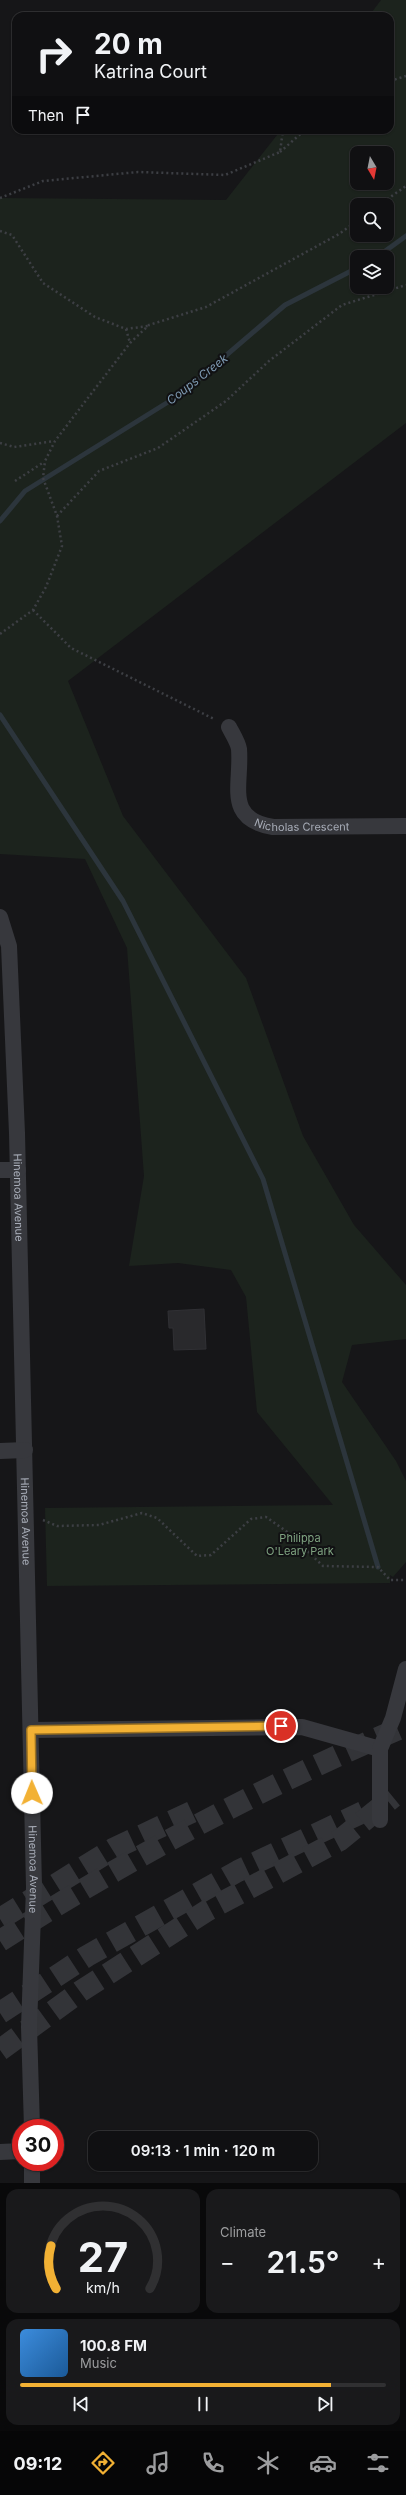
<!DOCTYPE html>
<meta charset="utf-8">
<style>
body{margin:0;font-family:Inter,sans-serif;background:#19191b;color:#f1f3f6;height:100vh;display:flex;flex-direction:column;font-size:15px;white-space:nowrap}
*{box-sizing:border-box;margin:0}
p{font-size:13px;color:#9c9d9f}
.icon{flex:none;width:22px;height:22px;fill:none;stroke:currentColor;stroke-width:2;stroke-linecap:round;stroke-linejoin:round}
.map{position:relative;height:2183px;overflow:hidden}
.details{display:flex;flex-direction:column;gap:6px;padding:6px;background:#09090a;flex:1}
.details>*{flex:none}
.banner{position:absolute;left:12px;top:12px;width:382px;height:122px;border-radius:12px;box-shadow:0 1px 3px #0004,0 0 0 1px #303032;background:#101012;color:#f1f3f6;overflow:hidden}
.needle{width:26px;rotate:170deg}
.tools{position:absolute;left:350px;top:146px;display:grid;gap:8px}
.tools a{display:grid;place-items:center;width:44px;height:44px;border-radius:8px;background:#101012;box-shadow:0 1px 3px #0004,0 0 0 1px #303032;font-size:20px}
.speed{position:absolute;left:12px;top:2119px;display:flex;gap:8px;font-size:20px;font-weight:700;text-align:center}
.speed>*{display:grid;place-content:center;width:52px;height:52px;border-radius:50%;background:#101012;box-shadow:0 1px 3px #0004,0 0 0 1px #303032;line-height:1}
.speed .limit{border:6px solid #d22;background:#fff;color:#111}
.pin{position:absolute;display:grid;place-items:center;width:34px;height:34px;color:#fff;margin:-17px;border:2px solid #fff;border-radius:50%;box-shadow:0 1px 4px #0007}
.me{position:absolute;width:44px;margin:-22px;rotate:359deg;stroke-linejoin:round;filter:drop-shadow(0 0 3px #0008)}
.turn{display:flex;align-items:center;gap:14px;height:84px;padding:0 16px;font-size:18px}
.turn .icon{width:52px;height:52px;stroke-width:2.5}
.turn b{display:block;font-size:28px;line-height:34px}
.then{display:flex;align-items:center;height:38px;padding:0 16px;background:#0003;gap:8px;font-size:15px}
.big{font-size:30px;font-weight:600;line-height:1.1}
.details .widget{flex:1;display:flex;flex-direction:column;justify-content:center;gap:6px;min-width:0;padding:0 14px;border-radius:12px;background:#19191b}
.details .dial{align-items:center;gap:0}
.dial svg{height:104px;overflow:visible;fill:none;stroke:#303032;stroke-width:7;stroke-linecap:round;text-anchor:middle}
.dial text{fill:#f1f3f6;stroke:none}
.song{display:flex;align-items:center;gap:12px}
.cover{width:48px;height:48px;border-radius:6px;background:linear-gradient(135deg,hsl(210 70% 55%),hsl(210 70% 35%))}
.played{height:4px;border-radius:2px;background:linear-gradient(90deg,#f2b134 85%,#303032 85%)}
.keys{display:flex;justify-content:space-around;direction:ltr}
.heat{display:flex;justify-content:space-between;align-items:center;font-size:22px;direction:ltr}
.details .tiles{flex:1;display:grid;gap:6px;grid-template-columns:1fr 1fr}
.widget:last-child{grid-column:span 2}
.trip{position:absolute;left:88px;top:2131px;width:230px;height:40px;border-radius:12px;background:#101012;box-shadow:0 1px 3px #0004,0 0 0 1px #303032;font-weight:600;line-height:40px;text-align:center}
.tabs{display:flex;height:64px;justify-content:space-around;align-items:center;background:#060607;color:#9c9d9f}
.tabs .icon{width:28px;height:28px}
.tabs .on{color:#f2b134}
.tabs b{font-size:18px;color:#f1f3f6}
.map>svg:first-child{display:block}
.green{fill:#1c231d;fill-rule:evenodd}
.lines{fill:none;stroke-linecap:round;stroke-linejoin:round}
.stream{stroke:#2c353c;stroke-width:5}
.building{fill:#29292c;stroke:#303034}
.motorway-tunnel{stroke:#333438;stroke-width:22;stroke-dasharray:22 11;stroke-linecap:butt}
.path{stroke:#3d3f44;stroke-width:2.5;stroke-dasharray:2 3;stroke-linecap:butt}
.minor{stroke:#37383d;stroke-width:16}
.route-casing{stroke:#9d7322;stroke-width:10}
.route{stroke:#f2b134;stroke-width:7}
.labels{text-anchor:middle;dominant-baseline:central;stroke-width:4;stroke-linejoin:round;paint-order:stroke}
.street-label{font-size:11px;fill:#a8adb8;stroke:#111113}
.park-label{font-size:11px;fill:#7fa381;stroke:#111113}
.water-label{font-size:12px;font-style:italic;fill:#7f9bb3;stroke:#111113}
</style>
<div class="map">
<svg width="406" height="2183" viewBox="0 0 406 2183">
<rect width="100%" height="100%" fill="#161618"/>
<path class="green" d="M381 0H406V423L68 681 123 816 246 978 303 1136 354 1225 406 1285V1339L352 1345 342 1382 396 1461 406 1481V1562L393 1577 390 1575V1583L47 1586 45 1508 333 1505 257 1412 246 1297 231 1270 178 1263 129 1266 144 1176 127 948 85 859 0 854V198L226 200 281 130H390V16H369ZM357 153H387V183H357ZM357 205H387V235H357ZM357 257H387V287H357Z"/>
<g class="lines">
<g class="stream">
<path d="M377 257 406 236"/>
<path d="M0 521 25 491 181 394 285 305 357 268"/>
<path d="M0 715 123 901 263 1179 378 1567"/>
</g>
</g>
<path class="building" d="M204 1309 206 1349 174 1350 173 1328H169L168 1311Z"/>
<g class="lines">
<g class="motorway-tunnel">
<path d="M0 1919 113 1849 198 1809"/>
<path d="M0 1941C129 1858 265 1785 406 1726"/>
<path d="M0 2013 87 1956 238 1871 363 1812"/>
<path d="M0 2050 81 1991 208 1910 340 1840 393 1797"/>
</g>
<g class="path">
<path d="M390 81 406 76"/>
<path d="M280 152 305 130"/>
<path d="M0 198 43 181 138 172 225 175 280 152 283 130"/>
<path d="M379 205 406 186"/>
<path d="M0 231 12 235 43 283 95 317 126 329 148 326"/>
<path d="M126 329 130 343"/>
<path d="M0 443 14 447 54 441"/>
<path d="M15 481 44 462"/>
<path d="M57 516 99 471 158 448 226 401 269 361 342 305 406 285"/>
<path d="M33 610 71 648 214 719"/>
<path d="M0 634 33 610 46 587 62 546 57 516 43 478 45 461 55 441 130 343 149 325 206 307 339 234 357 221"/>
<path d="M43 1520 57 1526 99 1525 142 1513 157 1518 197 1556 211 1555 251 1519 266 1517 286 1531 323 1566 378 1567 390 1580H406"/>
</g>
<g class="minor">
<path id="s1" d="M229 727C232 733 238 742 239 749 242 785 224 819 273 827L406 826"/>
<path id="s2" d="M0 917 9 946 17 1133 34 1887 29 2027 32 2128"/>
<path d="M0 1170H18"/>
<path d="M0 1451 25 1450"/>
<path d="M31 1730 302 1727 380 1749"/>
<path d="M380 1820V1749L393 1718 406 1669"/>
<path d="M0 2152 21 2151"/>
<path d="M32 2162V2183"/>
</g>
</g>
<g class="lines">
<g class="route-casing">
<path id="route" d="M32 1793 31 1730 281 1726"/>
</g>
<use href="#route" class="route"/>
</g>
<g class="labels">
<g class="street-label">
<text stroke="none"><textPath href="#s1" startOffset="151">Nicholas Crescent</textPath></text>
<text stroke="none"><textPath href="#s2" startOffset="282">Hinemoa Avenue</textPath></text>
<text stroke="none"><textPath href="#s2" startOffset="606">Hinemoa Avenue</textPath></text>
<text stroke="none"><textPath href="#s2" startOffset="954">Hinemoa Avenue</textPath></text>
</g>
<g class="park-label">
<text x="300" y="1538">Philippa<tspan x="300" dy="13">O'Leary Park</tspan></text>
</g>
<g class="water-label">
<text transform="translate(197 379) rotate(-38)">Coups Creek</text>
</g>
</g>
</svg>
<div class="tools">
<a><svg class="needle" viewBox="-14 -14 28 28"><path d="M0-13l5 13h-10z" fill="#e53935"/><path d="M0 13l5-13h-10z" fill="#9c9d9f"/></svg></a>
<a><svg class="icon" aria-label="search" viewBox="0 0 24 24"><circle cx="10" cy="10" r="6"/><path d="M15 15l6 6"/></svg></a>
<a><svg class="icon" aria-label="layers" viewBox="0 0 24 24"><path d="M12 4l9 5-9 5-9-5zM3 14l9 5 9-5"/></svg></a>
</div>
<div class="speed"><div class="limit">30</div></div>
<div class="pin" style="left:281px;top:1726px;background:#d93025"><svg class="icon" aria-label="arrive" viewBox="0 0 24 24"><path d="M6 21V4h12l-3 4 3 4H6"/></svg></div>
<svg class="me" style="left:32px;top:1793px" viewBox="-20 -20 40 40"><circle r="19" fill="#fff"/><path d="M0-13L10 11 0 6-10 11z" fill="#f2b134"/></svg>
<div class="trip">09:13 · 1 min · 120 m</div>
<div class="banner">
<div class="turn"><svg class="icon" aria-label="right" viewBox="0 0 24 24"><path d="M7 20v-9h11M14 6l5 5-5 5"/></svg><div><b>20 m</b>Katrina Court</div></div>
<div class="then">Then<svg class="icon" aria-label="arrive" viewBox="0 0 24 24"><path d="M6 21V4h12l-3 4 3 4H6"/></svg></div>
</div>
</div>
<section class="details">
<div class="tiles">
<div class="widget dial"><svg viewBox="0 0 100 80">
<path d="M14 69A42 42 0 1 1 86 69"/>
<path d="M14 69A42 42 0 0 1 10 36" stroke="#f2b134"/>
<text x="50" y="56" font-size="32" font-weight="700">27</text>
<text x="50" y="72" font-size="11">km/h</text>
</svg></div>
<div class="widget"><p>Climate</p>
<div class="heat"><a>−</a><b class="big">21.5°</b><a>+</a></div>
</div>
<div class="widget">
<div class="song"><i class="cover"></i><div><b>100.8 FM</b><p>Music</p></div></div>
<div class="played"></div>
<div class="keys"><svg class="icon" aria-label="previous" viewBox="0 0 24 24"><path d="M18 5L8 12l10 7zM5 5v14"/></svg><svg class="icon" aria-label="pause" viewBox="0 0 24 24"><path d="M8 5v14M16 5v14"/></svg><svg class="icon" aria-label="next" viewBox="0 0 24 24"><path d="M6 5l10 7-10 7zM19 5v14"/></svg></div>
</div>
</div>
</section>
<nav class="tabs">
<b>09:12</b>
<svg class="icon on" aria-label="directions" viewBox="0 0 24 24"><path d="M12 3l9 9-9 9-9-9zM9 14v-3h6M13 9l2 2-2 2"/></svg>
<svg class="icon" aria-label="music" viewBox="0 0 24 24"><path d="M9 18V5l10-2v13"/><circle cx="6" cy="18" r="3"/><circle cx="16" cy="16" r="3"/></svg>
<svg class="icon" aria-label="phone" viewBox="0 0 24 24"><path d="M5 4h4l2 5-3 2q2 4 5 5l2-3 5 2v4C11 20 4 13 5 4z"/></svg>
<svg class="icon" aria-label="climate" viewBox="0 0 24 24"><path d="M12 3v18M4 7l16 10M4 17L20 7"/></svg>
<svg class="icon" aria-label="car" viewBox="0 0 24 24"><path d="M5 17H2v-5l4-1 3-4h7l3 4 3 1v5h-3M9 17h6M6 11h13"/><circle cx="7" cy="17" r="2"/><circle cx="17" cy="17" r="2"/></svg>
<svg class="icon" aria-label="filters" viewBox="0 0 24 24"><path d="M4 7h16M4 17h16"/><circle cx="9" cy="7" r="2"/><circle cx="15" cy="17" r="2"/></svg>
</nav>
